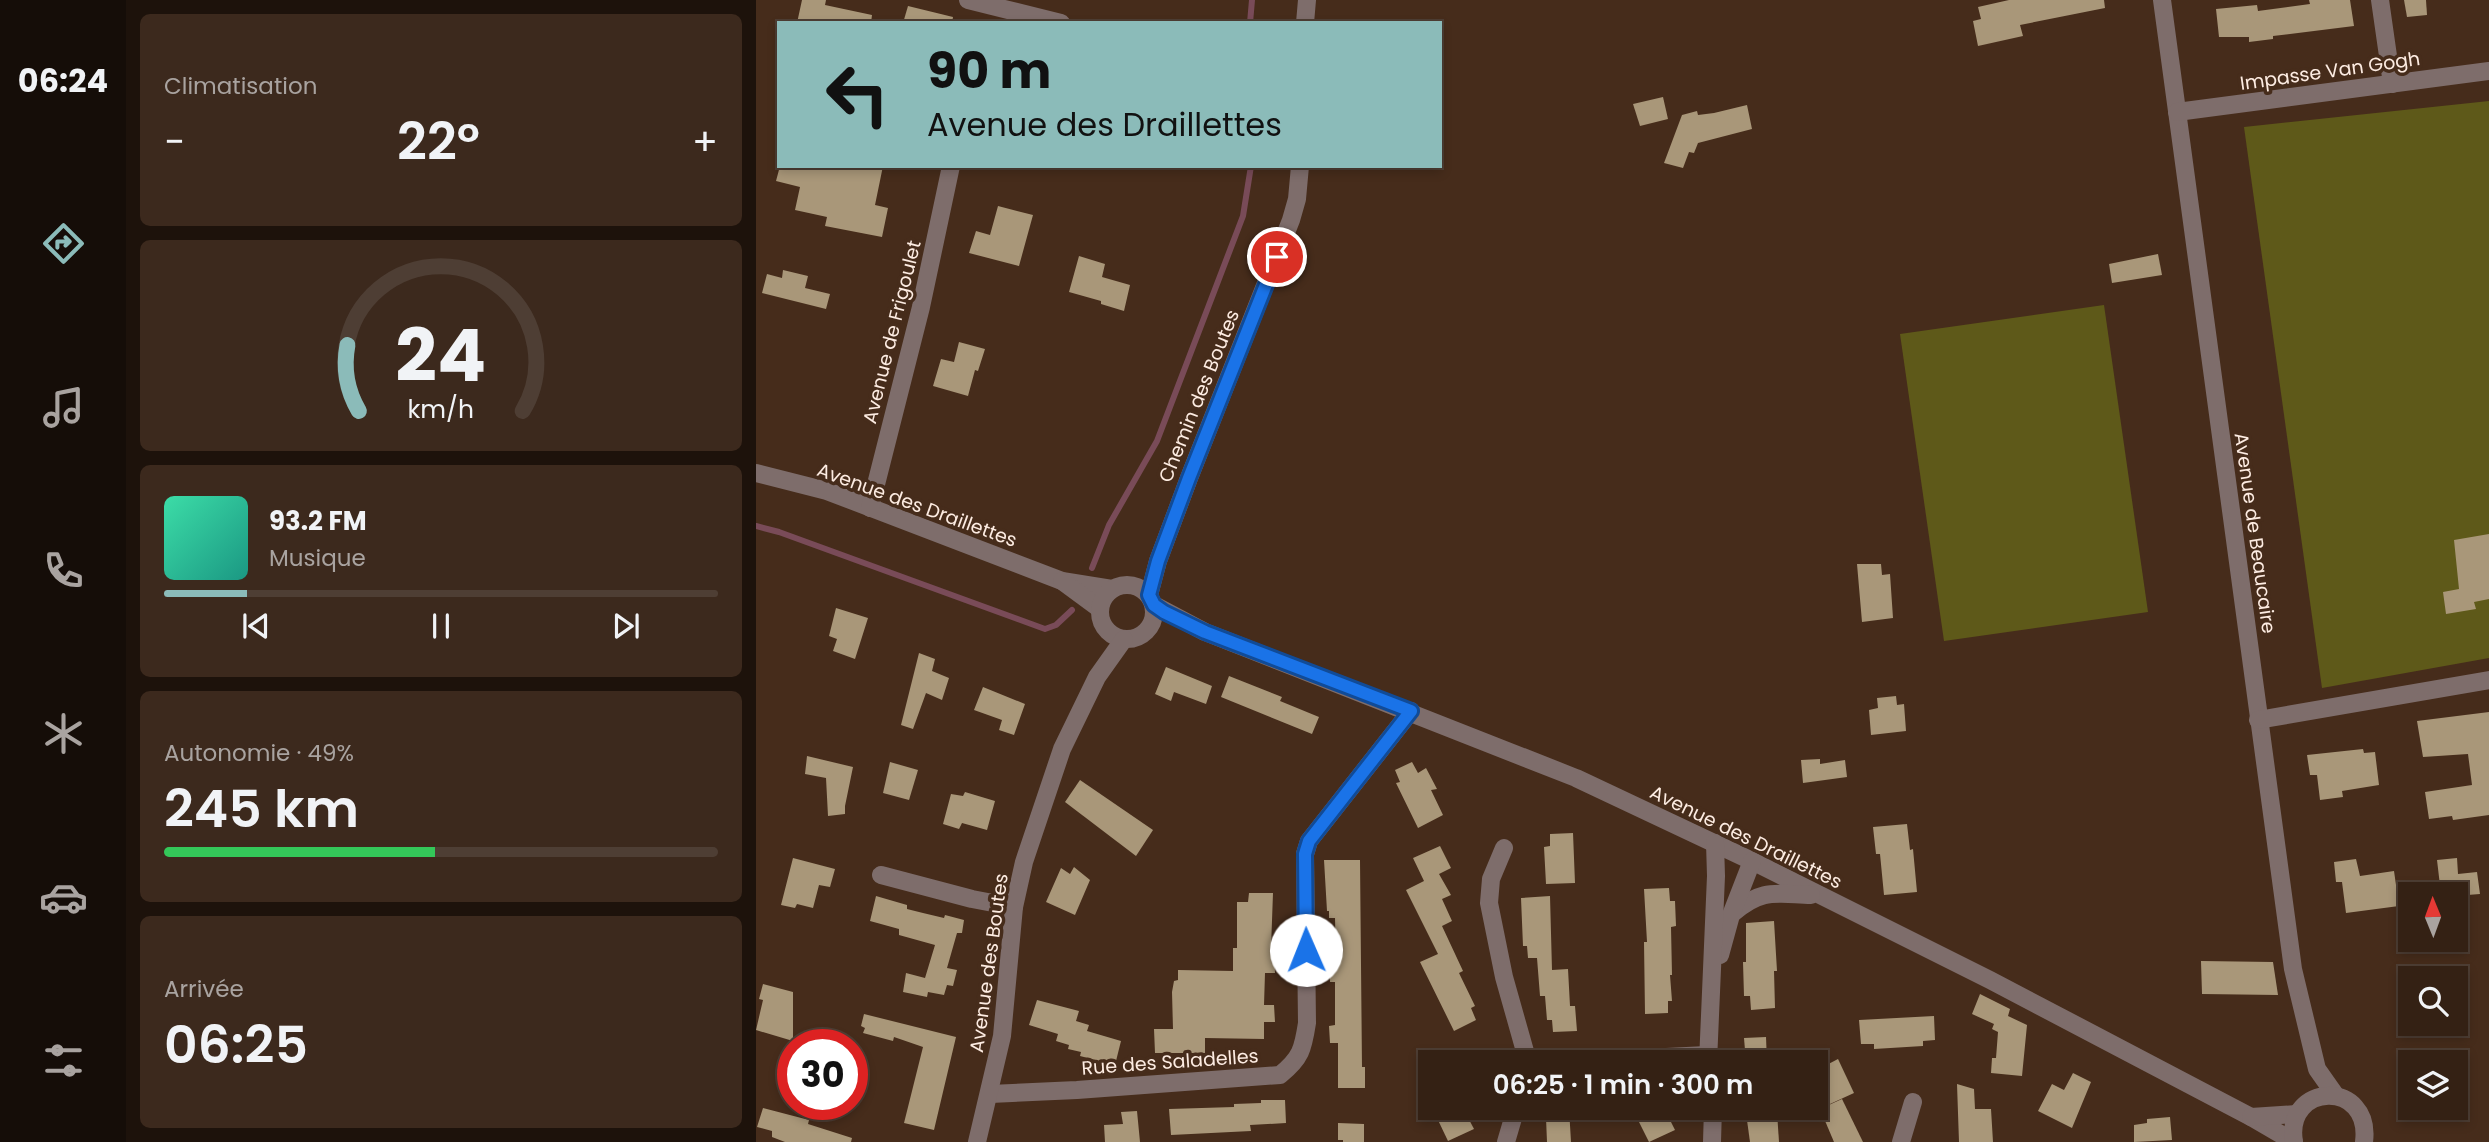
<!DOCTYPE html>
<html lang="fr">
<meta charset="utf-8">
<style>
body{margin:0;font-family:Poppins,sans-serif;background:#3c291d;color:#f1f3f6;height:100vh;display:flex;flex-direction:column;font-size:26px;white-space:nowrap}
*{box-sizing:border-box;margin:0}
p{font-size:23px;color:#a9a3a0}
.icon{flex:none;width:38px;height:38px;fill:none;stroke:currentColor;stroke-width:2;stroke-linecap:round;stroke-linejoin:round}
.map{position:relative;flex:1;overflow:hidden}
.details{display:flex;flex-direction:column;gap:14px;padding:14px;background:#1d120b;width:630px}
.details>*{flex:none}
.banner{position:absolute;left:21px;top:21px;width:665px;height:147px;border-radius:0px;box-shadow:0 4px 10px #0003,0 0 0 2px #4e3e34;background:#8bbbb9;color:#111;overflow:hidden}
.needle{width:46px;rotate:359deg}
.controls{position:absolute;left:1642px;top:882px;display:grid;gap:14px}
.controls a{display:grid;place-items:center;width:70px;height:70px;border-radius:0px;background:#342114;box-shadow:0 4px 10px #0003,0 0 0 2px #4e3e34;font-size:35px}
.speed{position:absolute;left:21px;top:1029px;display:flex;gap:14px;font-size:35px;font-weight:700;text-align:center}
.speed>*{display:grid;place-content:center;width:91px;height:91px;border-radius:50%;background:#342114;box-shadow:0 4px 10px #0003,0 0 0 2px #4e3e34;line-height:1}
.speed .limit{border:10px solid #d22;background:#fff;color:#111}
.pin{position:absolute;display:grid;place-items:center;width:60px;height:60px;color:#fff;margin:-30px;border:4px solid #fff;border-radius:50%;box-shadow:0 2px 7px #0007}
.me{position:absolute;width:77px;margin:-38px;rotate:359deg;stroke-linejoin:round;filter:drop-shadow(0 0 5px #0008)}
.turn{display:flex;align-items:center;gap:24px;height:147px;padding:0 35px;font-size:32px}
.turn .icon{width:91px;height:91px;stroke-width:2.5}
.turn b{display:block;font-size:49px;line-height:60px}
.big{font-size:52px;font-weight:600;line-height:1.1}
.details .widget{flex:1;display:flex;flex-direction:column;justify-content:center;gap:10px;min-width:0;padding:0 24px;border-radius:10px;background:#3c291d}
.details .dial{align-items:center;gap:0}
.dial svg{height:182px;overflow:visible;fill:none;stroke:#4e3e34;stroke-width:7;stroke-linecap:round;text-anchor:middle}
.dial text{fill:#f1f3f6;stroke:none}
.song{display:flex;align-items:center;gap:21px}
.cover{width:84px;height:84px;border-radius:10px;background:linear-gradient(135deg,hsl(160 70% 55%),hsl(170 70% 35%))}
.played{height:7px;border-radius:4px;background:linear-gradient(90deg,#8bbbb9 15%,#4e3e34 15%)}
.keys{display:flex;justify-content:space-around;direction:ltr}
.heat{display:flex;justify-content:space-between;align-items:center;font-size:38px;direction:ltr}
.charge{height:10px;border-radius:5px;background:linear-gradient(90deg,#34c759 49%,#4e3e34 0)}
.trip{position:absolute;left:662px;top:1050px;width:410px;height:70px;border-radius:0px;background:#342114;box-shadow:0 4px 10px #0003,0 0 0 2px #4e3e34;font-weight:600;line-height:70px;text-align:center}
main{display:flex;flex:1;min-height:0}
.tab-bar{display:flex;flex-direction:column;width:126px;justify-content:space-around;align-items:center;background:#150d08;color:#a9a3a0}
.tab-bar .icon{width:49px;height:49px}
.tab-bar .active{color:#8bbbb9}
.tab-bar b{font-size:32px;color:#f1f3f6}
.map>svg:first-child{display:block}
.green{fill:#5e5919}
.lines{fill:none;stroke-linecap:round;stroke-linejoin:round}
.stream{stroke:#794b58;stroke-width:6}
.building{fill:#a99779}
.minor{stroke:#7e6d6b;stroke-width:18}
.route-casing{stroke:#114b97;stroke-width:18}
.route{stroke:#1a73e8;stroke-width:12}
.labels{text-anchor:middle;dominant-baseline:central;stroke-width:7;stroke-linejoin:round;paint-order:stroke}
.street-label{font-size:19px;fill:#fdece2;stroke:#462c1b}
</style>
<main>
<nav class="tab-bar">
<b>06:24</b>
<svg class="icon active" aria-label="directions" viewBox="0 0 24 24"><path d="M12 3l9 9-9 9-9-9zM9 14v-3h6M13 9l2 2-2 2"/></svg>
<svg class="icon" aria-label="music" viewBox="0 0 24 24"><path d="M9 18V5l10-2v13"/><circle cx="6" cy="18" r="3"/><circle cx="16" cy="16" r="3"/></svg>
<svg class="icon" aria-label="phone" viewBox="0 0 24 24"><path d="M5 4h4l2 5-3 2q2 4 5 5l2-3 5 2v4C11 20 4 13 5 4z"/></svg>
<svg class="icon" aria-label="climate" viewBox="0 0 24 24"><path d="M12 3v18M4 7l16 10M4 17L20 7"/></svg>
<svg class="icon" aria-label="car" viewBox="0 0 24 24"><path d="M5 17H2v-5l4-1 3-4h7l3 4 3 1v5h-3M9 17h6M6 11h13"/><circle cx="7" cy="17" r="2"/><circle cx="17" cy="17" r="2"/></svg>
<svg class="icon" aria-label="filters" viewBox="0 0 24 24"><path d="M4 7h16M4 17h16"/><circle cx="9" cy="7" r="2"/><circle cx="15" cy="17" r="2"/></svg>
</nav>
<section class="details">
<div class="widget"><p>Climatisation</p>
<div class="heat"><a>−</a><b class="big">22°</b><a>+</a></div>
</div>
<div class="widget dial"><svg viewBox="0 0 100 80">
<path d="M14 69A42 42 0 1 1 86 69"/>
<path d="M14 69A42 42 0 0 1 9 40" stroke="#8bbbb9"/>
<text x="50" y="56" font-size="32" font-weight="700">24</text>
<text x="50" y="72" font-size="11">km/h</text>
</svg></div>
<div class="widget">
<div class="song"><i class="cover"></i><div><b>93.2 FM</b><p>Musique</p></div></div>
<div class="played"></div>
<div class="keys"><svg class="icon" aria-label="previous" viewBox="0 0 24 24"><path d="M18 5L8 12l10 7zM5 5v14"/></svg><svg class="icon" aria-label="pause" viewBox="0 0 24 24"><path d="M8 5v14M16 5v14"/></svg><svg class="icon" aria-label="next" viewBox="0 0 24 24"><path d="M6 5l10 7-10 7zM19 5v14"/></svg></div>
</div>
<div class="widget"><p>Autonomie · 49%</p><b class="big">245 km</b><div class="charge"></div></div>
<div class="widget"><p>Arrivée</p><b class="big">06:25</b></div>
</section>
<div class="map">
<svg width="1733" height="1142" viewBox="0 0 1733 1142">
<rect width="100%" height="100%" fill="#462c1b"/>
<g class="green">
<path d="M1733 101V658L1566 688 1488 127Z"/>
<path d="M1348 305 1392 612 1188 641 1144 334Z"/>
</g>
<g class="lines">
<g class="stream">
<path d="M494 23 496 0"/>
<path d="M0 526 23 532 289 629 300 625 316 610"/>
<path d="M336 568 353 525 401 441 487 216 495 166"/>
</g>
</g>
<g class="building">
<path d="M46 0H70L69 5 116 15 115 23H41Z"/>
<path d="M1253 0H1348L1349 8 1264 25 1267 36 1222 46 1217 21 1225 19 1222 7Z"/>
<path d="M1553 0H1594L1598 26 1517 36V39L1493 42V37H1463L1460 9 1501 5 1502 11 1554 4Z"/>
<path d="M1648 0H1670L1671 15 1651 17Z"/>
<path d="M152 6 197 17 196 23H147Z"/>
<path d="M907 97 912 119 884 126 877 104Z"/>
<path d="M991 105 996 129 942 143 938 153 933 152 927 168 908 163 926 115 941 111 942 115 958 113Z"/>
<path d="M24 166H127L119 205 132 208 126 237 69 226 71 217 39 210 44 187 20 181Z"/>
<path d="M242 206 277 215 263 266 213 253 220 231 234 235Z"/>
<path d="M1402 254 1406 275 1356 283 1353 264Z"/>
<path d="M323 256 349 264 346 277 374 285 368 311 345 304V301L313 292Z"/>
<path d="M27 270 52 276 49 288 74 294 70 309 6 293 11 274 26 278Z"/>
<path d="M203 342 229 349 222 371 219 370 212 396 177 386 185 359 198 362Z"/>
<path d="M1733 534V599L1718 602 1720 609 1690 614 1687 592 1703 589 1698 540Z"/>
<path d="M1101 564H1125L1126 575 1134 574 1137 618 1106 622Z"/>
<path d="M80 608 112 618 99 659 77 651 81 639 73 636Z"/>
<path d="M163 653 179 659 176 671 193 678 186 700 170 693 157 729 145 725Z"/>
<path d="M410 667 456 686 450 704 418 692 415 701 399 694Z"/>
<path d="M473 676 526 697 524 701 563 717 556 734 465 697Z"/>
<path d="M227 687 269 704 258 735 243 730 246 720 218 710Z"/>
<path d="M1140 696 1141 705 1148 704 1150 731 1115 735 1113 710 1122 708 1121 698Z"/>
<path d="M1733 712V815L1697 820 1696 816 1673 819 1669 792 1716 785 1712 754 1667 757 1661 721Z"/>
<path d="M1607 749 1608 753 1619 752 1623 785 1586 791 1587 797 1564 800 1561 775H1554L1551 755Z"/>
<path d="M51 756 97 767 89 806V814L72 816 70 778 49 774Z"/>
<path d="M1064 759V764L1089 760 1091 777 1047 783 1045 760Z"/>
<path d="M134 762 162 770 153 800 127 793Z"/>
<path d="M656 762 662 773 670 768 681 789 675 790 687 815 662 828 640 783 644 782 639 770Z"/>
<path d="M324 780 397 830 380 856 309 802Z"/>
<path d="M209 792 239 801 231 830 206 823 203 829 187 824 195 794 207 796Z"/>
<path d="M1151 824 1154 850 1157 849 1161 892 1128 895 1124 854H1120L1117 827Z"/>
<path d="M817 833 819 883 790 884 788 847 794 846V834Z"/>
<path d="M684 846 695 868 683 874 695 895 686 899 696 921 686 926 707 971 703 973 719 1006 715 1008 720 1020 698 1031 664 962 682 954 650 890 668 881 657 858Z"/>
<path d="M37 858 79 869 74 887 63 885 57 908 41 904 39 908 25 905Z"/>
<path d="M1701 858 1702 874 1721 872 1724 894 1699 896V894H1685L1681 860Z"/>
<path d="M1600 859 1604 876 1638 871 1643 906 1590 913 1586 882H1580L1578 862Z"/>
<path d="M568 860H604L606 1067H609V1088H582V1043H574L573 1026 579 1025V982H574L573 964H580L579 918H573V911H571Z"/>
<path d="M318 867 334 880 319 915 290 902 305 868 314 874Z"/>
<path d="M913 888 914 901H919L920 926 915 927 916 975H914L916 1001H912V1013L889 1014 888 942H891L888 889Z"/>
<path d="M493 893H517L515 948H518L519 973H509L508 1005H518L519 1022H508V1039L449 1038V1053H399L398 1029H417L416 992 418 981 422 980V970L477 971V948H481V902H492Z"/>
<path d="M120 896 151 905V909L167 913 188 918 189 915 208 920 206 933H201L191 968 201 970 197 986 191 985 188 995 172 992 171 997 147 992 150 973 169 978 179 945 143 935V929L114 921Z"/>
<path d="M794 896 796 970 812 969 814 1006H819L821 1031 797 1032 796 1020H791L789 996H784L781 958H772L771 946H767L765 898Z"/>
<path d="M1018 921 1021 971H1018L1019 1008 995 1010 994 996H988L987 962H990V923Z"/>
<path d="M1445 961 1517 962 1522 995 1446 994Z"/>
<path d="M7 984 37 992V1041L0 1030 7 1000 3 999Z"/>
<path d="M1224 994 1254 1009 1252 1016 1271 1025 1266 1076 1235 1073 1236 1058H1240L1242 1032 1236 1029 1238 1024 1216 1014Z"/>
<path d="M281 1000 323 1011 320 1021 333 1025 331 1031 365 1041 359 1065 324 1056 325 1052 312 1049 313 1045 300 1041 302 1034 273 1025Z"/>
<path d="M108 1014 200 1037 178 1130 148 1123 167 1047 138 1037 137 1041 107 1033 109 1028 105 1026Z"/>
<path d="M1178 1016 1179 1040 1167 1041V1046L1118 1049V1044H1105L1103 1020Z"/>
<path d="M1010 1037 1011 1062H990L988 1038Z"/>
<path d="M1082 1059 1098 1093 1074 1104 1059 1071Z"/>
<path d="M1317 1073 1335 1082 1316 1128 1282 1111 1296 1084 1308 1090Z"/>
<path d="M1201 1084 1218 1089 1219 1109H1235L1237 1142H1203Z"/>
<path d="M1086 1099 1107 1142H1078L1064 1109Z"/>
<path d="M505 1100H529L530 1123 494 1125 495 1131 415 1135 413 1109 478 1107V1104L505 1103Z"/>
<path d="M7 1108 53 1120 52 1124 96 1138 95 1142H29L16 1137V1131L1 1127Z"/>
<path d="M705 1108H707L718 1129 692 1141 681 1118Z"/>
<path d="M794 1108H813L815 1142H791L790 1118H794Z"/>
<path d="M882 1108H908L919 1130 893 1142 882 1120 887 1118Z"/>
<path d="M381 1111 384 1142H349L348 1125 367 1124 365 1112Z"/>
<path d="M1021 1112 1023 1142H994L990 1113Z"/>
<path d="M1414 1117 1416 1140 1378 1142V1125L1391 1123V1119Z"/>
<path d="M582 1123 608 1124V1142H587V1140H582Z"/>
</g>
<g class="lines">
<g class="minor">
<path d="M212 0 305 23"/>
<path d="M1406 0 1537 969 1561 1069 1580 1096"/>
<path d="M1624 0 1636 84"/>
<path d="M549 23 551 0"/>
<path d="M1421 112 1733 71"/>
<path d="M0 473 71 491 306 581 356 589"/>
<path d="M114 508 165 307 195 166"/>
<path d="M306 581 344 609"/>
<circle cx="371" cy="612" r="27"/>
<path d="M393 595 402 561 433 478 535 220 541 199 544 166"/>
<path d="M398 605 449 632 820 778 996 861 1234 980 1495 1117 1538 1142"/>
<path d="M1502 720 1733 680"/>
<path d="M748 848 735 879 733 903 748 977 772 1062"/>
<path d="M125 875 216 899 258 907"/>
<path d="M977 913C1006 888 1020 894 1055 895"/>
<path d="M964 955 975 915 996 861"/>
<path d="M808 1062 951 1055"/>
<path d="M952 1062 960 876 959 843"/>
<path d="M234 1094 321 1090 524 1075C545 1058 547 1049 551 1023L549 854 553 841 655 711"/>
<path d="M1495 1117 1541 1114"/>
<path d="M221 1142 246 1036 258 907 268 862 306 749 341 677 368 639"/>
<path d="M750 1142 760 1108"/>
<path d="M956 1142 957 1108"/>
<path d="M1145 1142 1157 1102"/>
<path d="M1538 1142C1528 1082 1616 1079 1608 1142"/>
</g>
</g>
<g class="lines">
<g class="route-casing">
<path id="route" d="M521 257 433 478 402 561 393 595 398 605 408 612 449 632 655 711 553 841 549 854 550 950"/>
</g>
<use href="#route" class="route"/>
</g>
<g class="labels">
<g class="street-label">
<text transform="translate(1574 71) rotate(-8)">Impasse Van Gogh</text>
<text transform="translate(136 332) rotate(-76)">Avenue de Frigoulet</text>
<text transform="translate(443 396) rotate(-68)">Chemin des Boutes</text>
<text transform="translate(161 505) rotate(20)">Avenue des Draillettes</text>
<text transform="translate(1499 533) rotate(82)">Avenue de Beaucaire</text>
<text transform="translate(990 837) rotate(26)">Avenue des Draillettes</text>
<text transform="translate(233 963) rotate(-82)">Avenue des Boutes</text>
<text transform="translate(414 1062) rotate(-4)">Rue des Saladelles</text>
</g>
</g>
</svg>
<div class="controls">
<a><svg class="needle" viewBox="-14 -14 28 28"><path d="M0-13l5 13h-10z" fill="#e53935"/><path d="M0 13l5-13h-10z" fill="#a9a3a0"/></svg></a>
<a><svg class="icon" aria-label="search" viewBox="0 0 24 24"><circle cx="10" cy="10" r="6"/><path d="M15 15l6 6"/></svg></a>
<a><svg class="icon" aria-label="layers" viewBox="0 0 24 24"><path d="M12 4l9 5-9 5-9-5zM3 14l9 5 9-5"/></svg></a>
</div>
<div class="speed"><div class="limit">30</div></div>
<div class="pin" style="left:521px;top:257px;background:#d93025"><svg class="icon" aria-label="arrive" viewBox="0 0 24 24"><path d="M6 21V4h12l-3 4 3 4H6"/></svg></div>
<svg class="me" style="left:550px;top:950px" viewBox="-20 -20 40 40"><circle r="19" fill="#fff"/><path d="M0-13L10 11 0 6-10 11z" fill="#1a73e8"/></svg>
<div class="trip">06:25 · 1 min · 300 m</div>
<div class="banner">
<div class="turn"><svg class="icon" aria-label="left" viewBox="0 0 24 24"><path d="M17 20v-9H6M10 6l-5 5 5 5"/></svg><div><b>90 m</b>Avenue des Draillettes</div></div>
</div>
</div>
</main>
